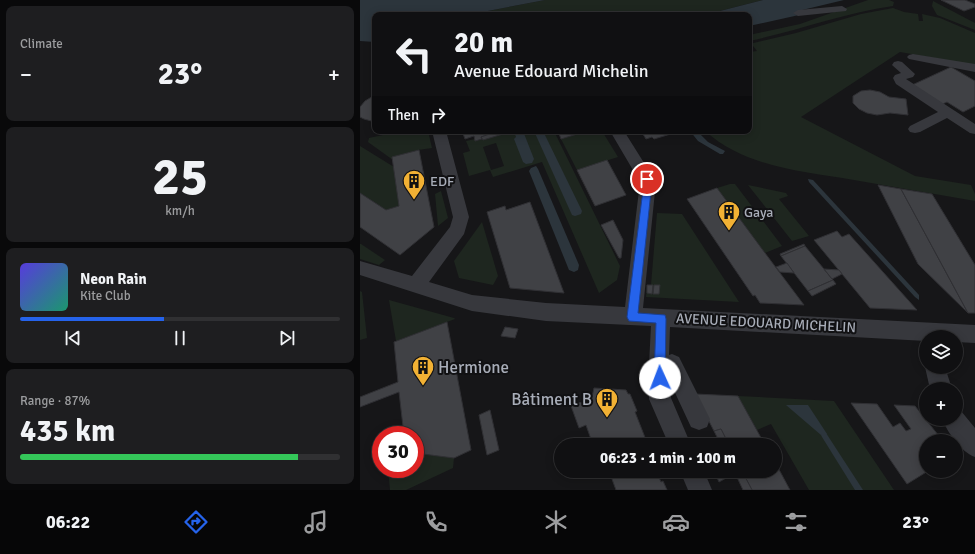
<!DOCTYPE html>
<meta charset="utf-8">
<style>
body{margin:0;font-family:Signika,sans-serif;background:#1e1e20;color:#f1f3f6;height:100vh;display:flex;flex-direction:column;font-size:15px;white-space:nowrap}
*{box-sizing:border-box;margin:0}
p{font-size:13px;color:#9c9d9f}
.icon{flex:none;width:22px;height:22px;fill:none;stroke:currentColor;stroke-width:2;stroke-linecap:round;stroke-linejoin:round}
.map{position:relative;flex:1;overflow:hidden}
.panel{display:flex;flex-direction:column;gap:6px;padding:6px;background:#09090a;width:360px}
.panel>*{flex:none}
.top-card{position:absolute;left:12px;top:12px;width:380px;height:122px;border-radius:8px;box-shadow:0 2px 10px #0003,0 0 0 1px #303032;background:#101012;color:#f1f3f6;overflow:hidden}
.buttons{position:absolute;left:559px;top:330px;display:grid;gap:8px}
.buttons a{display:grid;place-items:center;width:44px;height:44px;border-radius:50%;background:#101012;box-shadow:0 2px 10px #0003,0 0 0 1px #303032;font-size:20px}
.speed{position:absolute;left:12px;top:426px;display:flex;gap:8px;font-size:20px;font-weight:700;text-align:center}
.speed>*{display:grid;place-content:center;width:52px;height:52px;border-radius:50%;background:#101012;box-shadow:0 2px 10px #0003,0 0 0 1px #303032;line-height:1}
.speed .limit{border:6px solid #d22;background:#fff;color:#111}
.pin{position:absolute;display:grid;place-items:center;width:34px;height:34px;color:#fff;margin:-17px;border:2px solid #fff;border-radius:50%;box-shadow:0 1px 4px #0007}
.me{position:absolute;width:44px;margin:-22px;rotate:358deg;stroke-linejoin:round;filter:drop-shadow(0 0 3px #0008)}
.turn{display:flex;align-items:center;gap:14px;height:84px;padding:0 16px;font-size:18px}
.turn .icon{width:52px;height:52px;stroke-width:2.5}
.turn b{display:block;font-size:28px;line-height:34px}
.then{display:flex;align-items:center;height:38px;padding:0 16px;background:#0003;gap:8px;font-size:15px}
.big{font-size:30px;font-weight:800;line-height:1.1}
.panel .widget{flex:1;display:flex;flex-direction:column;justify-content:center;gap:6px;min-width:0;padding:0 14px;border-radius:8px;background:#1e1e20}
.panel .dial{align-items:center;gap:0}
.dial b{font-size:52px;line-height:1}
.song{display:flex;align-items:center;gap:12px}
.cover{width:48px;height:48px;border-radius:6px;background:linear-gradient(135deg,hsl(250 70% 55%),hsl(160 70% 35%))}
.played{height:4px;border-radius:2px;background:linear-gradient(90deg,#2563eb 45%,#303032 45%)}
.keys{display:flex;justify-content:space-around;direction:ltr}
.heat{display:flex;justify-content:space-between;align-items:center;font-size:22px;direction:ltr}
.charge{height:6px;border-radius:3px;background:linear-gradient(90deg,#34c759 87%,#303032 0)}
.trip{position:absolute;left:194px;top:438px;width:228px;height:40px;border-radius:20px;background:#101012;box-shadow:0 2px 10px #0003,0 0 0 1px #303032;font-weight:800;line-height:40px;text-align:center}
.tab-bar{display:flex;height:64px;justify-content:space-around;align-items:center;background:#060607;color:#9c9d9f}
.tab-bar .icon{width:28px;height:28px}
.tab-bar .on{color:#2563eb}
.tab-bar b{font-size:18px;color:#f1f3f6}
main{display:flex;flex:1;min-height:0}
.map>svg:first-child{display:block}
.green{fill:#1e261f;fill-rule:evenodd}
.water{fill:#2c353c}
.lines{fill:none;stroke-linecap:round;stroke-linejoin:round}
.stream{fill:#2c353c;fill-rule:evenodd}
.building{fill:#404145;stroke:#303034}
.minor{fill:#37383d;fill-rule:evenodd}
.route{fill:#2563eb;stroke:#184099}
.labels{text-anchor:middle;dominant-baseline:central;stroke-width:4;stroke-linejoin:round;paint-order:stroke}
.poi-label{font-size:14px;fill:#a8adb8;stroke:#111113;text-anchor:start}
.street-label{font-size:14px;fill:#a8adb8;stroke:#111113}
.near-poi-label{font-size:17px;fill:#a8adb8;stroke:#111113;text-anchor:start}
</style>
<main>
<section class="panel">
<div class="widget"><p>Climate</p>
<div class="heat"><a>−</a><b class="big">23°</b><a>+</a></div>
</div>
<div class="widget dial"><b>25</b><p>km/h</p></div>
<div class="widget">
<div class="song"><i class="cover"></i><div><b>Neon Rain</b><p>Kite Club</p></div></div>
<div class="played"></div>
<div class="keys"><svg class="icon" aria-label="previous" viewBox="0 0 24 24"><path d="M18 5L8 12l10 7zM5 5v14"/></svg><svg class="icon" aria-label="pause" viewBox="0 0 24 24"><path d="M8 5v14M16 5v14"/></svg><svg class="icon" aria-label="next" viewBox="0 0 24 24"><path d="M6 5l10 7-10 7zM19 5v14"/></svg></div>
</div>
<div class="widget"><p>Range · 87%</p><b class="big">435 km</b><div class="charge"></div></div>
</section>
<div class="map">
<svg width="615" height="490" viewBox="0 0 615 490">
<rect width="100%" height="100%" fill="#161618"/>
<g class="green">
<path d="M185 0H403L356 12 331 15H107Z"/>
<path d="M508 0H529L534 2 533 6C484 13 437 31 389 41V35L440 24Z"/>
<path d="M573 1 615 23V30L577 15 572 6Z"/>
<path d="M533 8 544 12 558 14 559 21H563L562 14 580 18 615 33V65L540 52 441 117 555 176 611 185 615 194V201C575 194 534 187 494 180 442 171 387 168 345 131H389V52L397 51 393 46 389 47V44L436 33 501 14Z"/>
<path d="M42 131H68L72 148 58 150 33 157V160L8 142 9 138Z"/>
<path d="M142 131H194L260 266 257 280 239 293 182 162 133 177 130 170 109 176 103 153 110 151 106 141 115 139 116 141 143 134ZM136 143 144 166 131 170 123 147Z"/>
<path d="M227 131H242L258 157 217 170 201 139Z"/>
<path d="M0 146 34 167 39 206 26 210 0 193Z"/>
<path d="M370 184H375L422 246 405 253 357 188Z"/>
<path d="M388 185 426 193 428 196 419 199 449 236 432 241Z"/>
<path d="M81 191 88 218 78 226 75 194Z"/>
<path d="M297 213 322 214 379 302 286 297 287 285H291Z"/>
<path d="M122 222 138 276 133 285 99 278 94 261Z"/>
<path d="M0 244H1L25 260 19 265 0 259Z"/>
<path d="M0 291 2 292 7 338 0 340Z"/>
<path d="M29 300 94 318 95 319 36 341Z"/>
<path d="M378 396 474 401 534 490H449L411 424 397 430Z"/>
<path d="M55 453 94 458 93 468 46 490H30L28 469H55Z"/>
</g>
<g class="water">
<path d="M0 0H185L107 15H15V42L0 41Z"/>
<path d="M403 0H484L438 11 439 15 389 26V15H331L356 12Z"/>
<path d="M154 131H163L174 159 172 163 166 164 163 162 154 139 156 137Z"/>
<path d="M174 131H183L222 211 221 214 215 216 212 215Z"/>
<path d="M330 131H337L348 142 365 151 363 154H360L338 141Z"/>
<path d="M176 166 178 169 219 265 218 270 214 272 209 270 169 171 171 168Z"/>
<path d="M448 179 453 180 559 295V300L555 297 449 182Z"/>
<path d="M426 405H448L467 434 461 435Z"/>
</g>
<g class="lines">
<path class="stream" d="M464 432 466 433 503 490H495L462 437 461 435 462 433Z"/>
</g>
<g class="building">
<path d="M581 0H605L615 4V7L604 11Z"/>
<path d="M591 67 615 81V106L603 112 587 102 580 105 550 86Z"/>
<path d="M510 90 520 92 529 97 546 99 548 115 530 113 517 115 507 113 499 109 493 103V96L501 91Z"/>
<path d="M15 95V122L4 119 0 117V107L5 101Z"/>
<path d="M102 131H138L139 132 121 137 122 139 115 141 114 136 105 139Z"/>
<path d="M138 131H142L143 134 123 140 121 137Z"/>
<path d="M198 131H227L201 139Z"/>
<path d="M281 131H313L314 133 294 139 292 137 286 139Z"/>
<path d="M59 150 74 227 40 255 0 227V193L26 210 39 206 32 157Z"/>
<path d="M247 160 266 195 235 206 217 170Z"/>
<path d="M518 185 541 189 608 313 558 264Z"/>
<path d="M357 188 405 253 444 305 400 303 395 295 393 296 327 199Z"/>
<path d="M541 189 572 194 615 265V313H608Z"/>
<path d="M170 202 204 293 150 288 127 212 145 206 146 210Z"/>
<path d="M253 220 263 240 261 258H259L241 225Z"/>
<path d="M477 231 482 237 489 234 557 310 510 308 454 240Z"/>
<path d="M444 244 445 246 421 256 420 254Z"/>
<path d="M445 246 473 280 448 291 421 256Z"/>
<path d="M427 263 434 273 420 272 416 267Z"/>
<path d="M464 269 479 270 482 274 472 279Z"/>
<path d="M473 280 476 284 452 296 448 291Z"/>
<path d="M287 285H293L292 294 287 293Z"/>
<path d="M294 285H300L299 294H293Z"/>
<path d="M87 322 111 450 94 458 55 453V435H44L39 392 0 407V397L38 382 34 342Z"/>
<path d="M145 327 158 329 155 338 141 336Z"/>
<path d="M234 388 266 390 268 394H270L277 411 275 412 286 440 289 439 291 445H233L226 425 219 428 210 403 231 402Z"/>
<path d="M335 394 378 396 405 445H369L361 429 354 431Z"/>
<path d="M491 403 517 404 533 427 540 423 546 431 551 429 534 405 555 406 583 441H566V471H568L547 484Z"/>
<path d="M130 410 139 450 127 455 119 415Z"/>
<path d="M361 429 369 445H361L354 431Z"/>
<path d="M415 462 430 490H392L382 471H415Z"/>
<path d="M249 471H299L297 473 301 482 303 481 307 490H256Z"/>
<path d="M354 471H382L392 490H383L375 473 359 482Z"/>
</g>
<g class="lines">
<g class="minor">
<path d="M482 6 487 9 486 11 438 16 433 13 438 10Z"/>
<path d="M553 54 615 64V72L549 59 547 57 549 55Z"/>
<path d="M538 61 542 62 555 74 553 77 546 79 615 124V134L610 133 587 118 560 132 555 133 550 132 548 129 550 126 578 112 536 84 533 78 535 75 541 73 532 65 534 62Z"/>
<path d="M72 131H86L109 217 104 234 69 282 112 295 186 303 265 307 280 182 250 131H264L296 182 283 308 615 325V343L596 342V337H566V341L310 327 309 355 312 354 319 357 350 419 347 427 339 430 331 427 310 382 311 398 331 445H309L289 399V364L291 326 186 321 112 311 0 275V261L52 276 90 227 93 217Z"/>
<path d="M566 364V367H585L592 389H570L565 367Z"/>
<path d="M596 409 601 411 615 428V457C601 452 588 433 582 419H596Z"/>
<path d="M320 471H344L352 490H328Z"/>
</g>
</g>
<path class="route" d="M287 176 290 177 292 182 278 313 305 315 306 319 305 378 304 382 300 383 296 382 294 378 296 323 269 321 267 317 284 182 283 179Z"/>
<defs>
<g id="building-pin" transform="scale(1.15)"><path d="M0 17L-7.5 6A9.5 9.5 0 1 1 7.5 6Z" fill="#f2b134" stroke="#111113"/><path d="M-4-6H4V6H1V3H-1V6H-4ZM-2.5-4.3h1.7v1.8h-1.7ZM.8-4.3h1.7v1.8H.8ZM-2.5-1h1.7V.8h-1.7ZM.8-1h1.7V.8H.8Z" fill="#111"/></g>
</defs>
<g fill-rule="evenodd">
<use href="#building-pin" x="54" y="181"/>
<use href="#building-pin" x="369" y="212"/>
<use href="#building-pin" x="63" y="367"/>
<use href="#building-pin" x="247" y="399"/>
</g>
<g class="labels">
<g class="poi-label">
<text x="70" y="181">EDF</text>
<text x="384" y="212">Gaya</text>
</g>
<g class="street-label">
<text transform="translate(406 323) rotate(3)">AVENUE EDOUARD MICHELIN</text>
</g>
<g class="near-poi-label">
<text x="78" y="367">Hermione</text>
<text x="232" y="399" text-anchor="end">Bâtiment B</text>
</g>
</g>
</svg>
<div class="buttons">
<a><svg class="icon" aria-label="layers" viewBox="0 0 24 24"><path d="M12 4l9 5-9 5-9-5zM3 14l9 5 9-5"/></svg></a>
<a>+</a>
<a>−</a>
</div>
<div class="speed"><div class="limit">30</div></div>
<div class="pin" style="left:287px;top:179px;background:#d93025"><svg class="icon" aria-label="arrive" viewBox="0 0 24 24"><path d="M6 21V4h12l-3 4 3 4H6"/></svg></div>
<svg class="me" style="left:300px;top:378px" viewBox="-20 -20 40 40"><circle r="19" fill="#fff"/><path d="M0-13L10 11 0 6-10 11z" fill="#2563eb"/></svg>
<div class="trip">06:23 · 1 min · 100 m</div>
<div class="top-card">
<div class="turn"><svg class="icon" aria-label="left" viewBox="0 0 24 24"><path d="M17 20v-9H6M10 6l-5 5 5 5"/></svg><div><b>20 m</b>Avenue Edouard Michelin</div></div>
<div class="then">Then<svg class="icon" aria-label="right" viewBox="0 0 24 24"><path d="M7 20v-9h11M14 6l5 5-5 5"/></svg></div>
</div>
</div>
</main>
<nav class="tab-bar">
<b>06:22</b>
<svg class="icon on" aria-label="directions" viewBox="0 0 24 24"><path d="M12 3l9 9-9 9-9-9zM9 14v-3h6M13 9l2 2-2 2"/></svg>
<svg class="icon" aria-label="music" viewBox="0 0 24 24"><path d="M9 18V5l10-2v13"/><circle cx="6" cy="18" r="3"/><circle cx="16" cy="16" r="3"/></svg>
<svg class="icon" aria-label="phone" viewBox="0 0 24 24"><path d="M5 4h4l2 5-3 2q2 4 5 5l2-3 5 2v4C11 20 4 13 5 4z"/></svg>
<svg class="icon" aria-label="climate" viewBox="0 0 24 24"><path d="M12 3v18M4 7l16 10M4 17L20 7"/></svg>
<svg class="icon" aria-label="car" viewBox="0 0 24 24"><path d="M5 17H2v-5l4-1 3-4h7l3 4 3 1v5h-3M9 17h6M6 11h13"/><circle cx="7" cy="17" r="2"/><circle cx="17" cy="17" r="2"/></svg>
<svg class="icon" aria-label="filters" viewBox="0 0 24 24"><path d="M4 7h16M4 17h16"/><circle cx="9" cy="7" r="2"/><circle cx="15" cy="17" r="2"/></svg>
<b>23°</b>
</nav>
